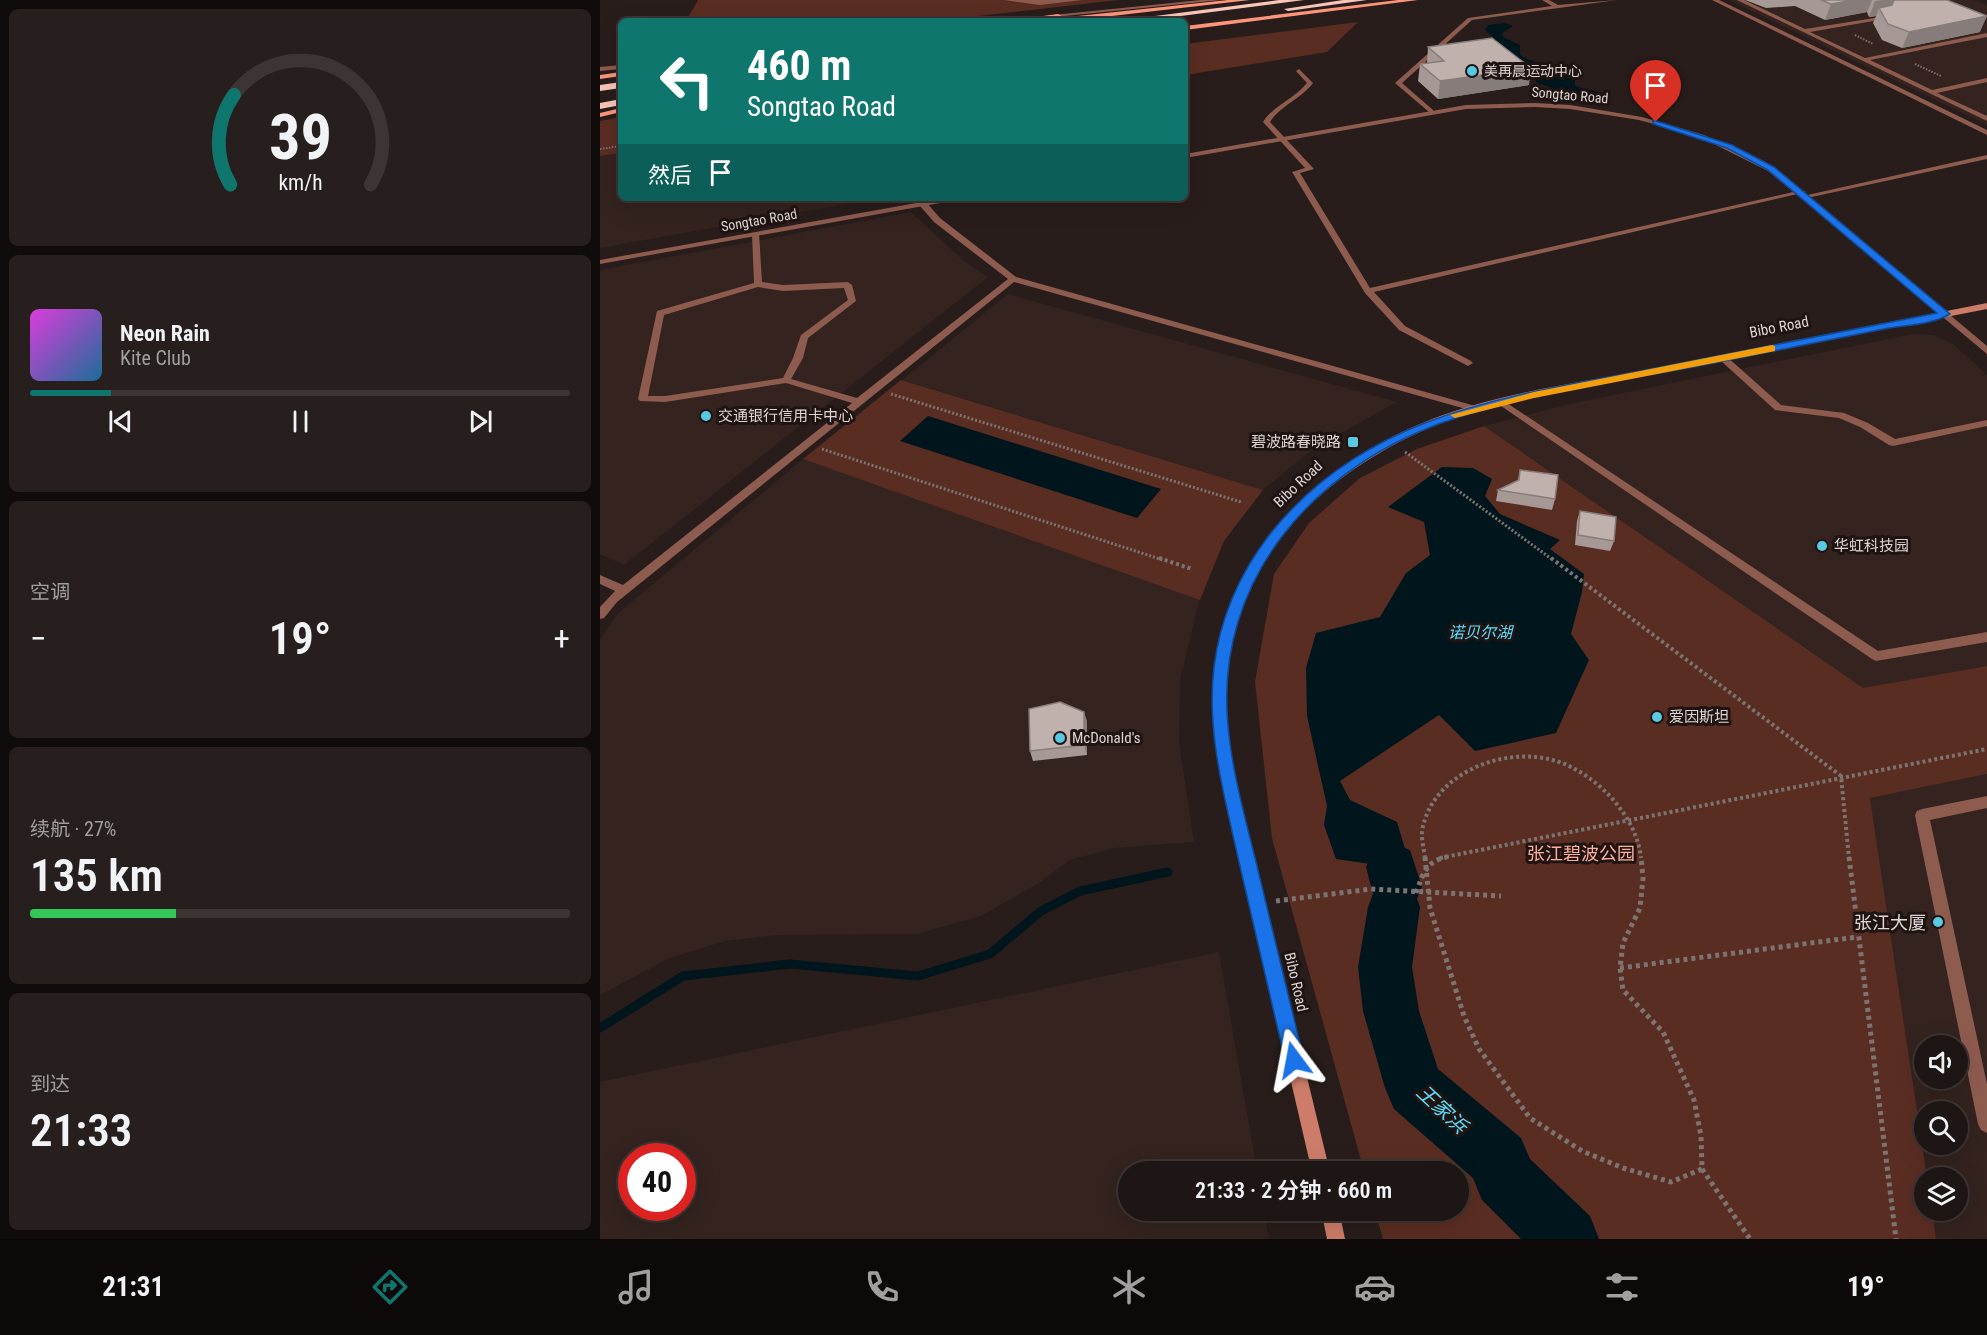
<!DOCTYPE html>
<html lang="zh">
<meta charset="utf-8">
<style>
body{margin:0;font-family:"Roboto Condensed","Noto Sans SC",sans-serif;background:#261f1d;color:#f1f3f6;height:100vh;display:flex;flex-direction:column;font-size:22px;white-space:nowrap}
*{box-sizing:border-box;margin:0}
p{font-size:20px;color:#a19fa0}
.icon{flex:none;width:33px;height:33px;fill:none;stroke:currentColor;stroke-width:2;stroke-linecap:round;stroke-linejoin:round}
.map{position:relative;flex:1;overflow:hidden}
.panel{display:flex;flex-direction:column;gap:9px;padding:9px;background:#100c0b;width:600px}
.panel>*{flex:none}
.hud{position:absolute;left:18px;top:18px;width:570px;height:183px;border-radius:9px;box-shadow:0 6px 24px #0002,0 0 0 2px #3c3534;background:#0f766e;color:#fff;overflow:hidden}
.buttons{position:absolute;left:1314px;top:1035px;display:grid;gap:12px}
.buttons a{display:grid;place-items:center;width:54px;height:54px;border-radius:50%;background:#1e1614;box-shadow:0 6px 24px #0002,0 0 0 2px #3c3534;font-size:30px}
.speed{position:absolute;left:18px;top:1143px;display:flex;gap:12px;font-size:30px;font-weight:700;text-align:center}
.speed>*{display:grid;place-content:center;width:78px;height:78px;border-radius:50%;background:#1e1614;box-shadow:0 6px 24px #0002,0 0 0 2px #3c3534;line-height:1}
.speed .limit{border:9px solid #d22;background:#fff;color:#111}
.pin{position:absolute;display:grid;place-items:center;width:51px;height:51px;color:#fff;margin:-62px -26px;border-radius:50% 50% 50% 0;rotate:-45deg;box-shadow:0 0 6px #0007}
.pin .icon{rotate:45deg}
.me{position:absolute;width:66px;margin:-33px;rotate:347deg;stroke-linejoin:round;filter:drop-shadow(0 0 4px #0008)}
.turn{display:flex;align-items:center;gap:21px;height:126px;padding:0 30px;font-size:27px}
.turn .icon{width:78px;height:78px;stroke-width:2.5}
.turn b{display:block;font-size:42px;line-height:51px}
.then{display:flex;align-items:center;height:57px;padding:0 30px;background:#0003;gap:12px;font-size:22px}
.big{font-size:45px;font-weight:600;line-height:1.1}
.panel .card{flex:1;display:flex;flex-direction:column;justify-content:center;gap:9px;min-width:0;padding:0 21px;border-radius:9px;background:#261f1d}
.panel .dial{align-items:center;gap:0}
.dial svg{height:156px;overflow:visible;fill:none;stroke:#3c3534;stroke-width:7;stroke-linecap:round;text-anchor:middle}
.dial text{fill:#f1f3f6;stroke:none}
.song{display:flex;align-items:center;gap:18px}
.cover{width:72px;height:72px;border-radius:9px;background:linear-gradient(135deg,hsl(300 70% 55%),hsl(200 70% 35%))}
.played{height:6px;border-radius:3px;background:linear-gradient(90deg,#0f766e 15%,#3c3534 15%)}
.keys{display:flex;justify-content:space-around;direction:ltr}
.heat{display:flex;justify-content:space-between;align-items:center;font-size:33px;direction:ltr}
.charge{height:9px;border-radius:4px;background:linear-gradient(90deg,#34c759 27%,#3c3534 0)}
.trip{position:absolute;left:518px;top:1161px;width:351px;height:60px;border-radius:30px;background:#1e1614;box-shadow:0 6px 24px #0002,0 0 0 2px #3c3534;font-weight:600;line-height:60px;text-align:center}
.tab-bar{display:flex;height:96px;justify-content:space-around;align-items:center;background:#0c0908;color:#a19fa0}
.tab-bar .icon{width:42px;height:42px}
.tab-bar .on{color:#0f766e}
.tab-bar b{font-size:27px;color:#f1f3f6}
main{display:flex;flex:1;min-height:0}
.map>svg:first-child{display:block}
.built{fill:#34231f;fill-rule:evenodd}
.green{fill:#5a2d22}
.water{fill:#00151c}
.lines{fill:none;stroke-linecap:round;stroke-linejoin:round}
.stream{stroke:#00151c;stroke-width:9}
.river{fill:#00151c;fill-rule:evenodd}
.path-far3{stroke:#7d7472;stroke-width:2;stroke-dasharray:1.5 1.5;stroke-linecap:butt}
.path-far2{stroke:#7d7472;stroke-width:3;stroke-dasharray:2 2;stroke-linecap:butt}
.path-far1{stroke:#7d7472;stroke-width:4;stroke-dasharray:3 3;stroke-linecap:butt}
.path{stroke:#7d7472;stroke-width:5;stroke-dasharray:4 4;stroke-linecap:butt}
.lane{fill:#8e5b4f;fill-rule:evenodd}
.street{fill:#8e5b4f;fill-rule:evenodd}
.secondary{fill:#cc7c68;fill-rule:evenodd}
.primary{fill:#fd957b;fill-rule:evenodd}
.highway{fill:#f8c5b8;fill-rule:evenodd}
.wall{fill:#a59895}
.shaded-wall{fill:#867c79}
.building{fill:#c0b1ad;stroke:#867c79;stroke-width:1.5}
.route{fill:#1a73e8;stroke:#114b97;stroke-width:1.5}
.slow{fill:#f59e0b}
.poi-dot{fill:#58c9e3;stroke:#1f1412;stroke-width:2}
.labels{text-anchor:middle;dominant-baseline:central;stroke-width:6;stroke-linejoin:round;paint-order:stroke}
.far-poi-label{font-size:14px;fill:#ded6d4;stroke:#1f1412;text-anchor:start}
.far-street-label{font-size:14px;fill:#ded6d4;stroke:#1f1412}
.street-label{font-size:15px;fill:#ded6d4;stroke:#1f1412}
.poi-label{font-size:15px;fill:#ded6d4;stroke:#1f1412;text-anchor:start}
.water-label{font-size:16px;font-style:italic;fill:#56dffe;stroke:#1f1412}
.near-park-label{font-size:18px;fill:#feae9a;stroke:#1f1412}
.near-poi-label{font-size:18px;fill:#ded6d4;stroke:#1f1412;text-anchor:end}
.near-water-label{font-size:20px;font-style:italic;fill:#56dffe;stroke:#1f1412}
</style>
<main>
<section class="panel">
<div class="card dial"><svg viewBox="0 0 100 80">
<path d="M14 69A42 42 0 1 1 86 69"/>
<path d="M14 69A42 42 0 0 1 16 23" stroke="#0f766e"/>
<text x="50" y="56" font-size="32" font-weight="700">39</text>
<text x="50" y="72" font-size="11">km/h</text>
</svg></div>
<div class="card">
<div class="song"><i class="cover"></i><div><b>Neon Rain</b><p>Kite Club</p></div></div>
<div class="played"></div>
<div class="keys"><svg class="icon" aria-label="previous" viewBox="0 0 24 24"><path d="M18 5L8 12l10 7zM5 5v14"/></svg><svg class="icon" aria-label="pause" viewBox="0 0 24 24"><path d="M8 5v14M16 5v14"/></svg><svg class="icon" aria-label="next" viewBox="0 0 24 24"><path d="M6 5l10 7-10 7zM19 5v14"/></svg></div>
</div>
<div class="card"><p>空调</p>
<div class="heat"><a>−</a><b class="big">19°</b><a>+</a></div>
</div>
<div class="card"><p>续航 · 27%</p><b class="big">135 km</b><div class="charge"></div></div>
<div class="card"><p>到达</p><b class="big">21:33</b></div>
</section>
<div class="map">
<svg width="1387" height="1239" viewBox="0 0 1387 1239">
<rect width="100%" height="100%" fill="#281d1b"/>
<g class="built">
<path d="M1129 0H1375L1387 5V125Z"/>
<path d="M21 153V198H280L0 248V156Z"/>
<path d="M311 212 363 260 388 277 24 565 0 554V270Z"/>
<path d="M408 294 797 402 714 448 663 490 302 380Z"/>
<path d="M1313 334 1333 335 1353 344 1387 375V666L1263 689 884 426 969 404Z"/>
<path d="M203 459 601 594 580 680 579 742 594 842 515 848 470 860 439 883 381 916 317 934 177 935 126 941 70 958 0 995V640L18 613Z"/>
<path d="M1387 774V1239H1336L1332 1211 1358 1210V1178L1327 1177 1270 798ZM1324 1046H1358V1078H1324ZM1324 1112H1358V1144H1324Z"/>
<path d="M619 952 657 1171 528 1172V1210L664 1211 669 1239H0V1082ZM32 1156H82V1208H32Z"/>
</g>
<g class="green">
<path d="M98 0H518L334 21H86Z"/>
<path d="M758 22 727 52 585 75V44Z"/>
<path d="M21 117V153L0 156V121Z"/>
<path d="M301 380 663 490 624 541 600 600 203 459Z"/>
<path d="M884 426 1263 688 1387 666V774L1270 798 1327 1177 1324 1178V1210L1332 1211 1336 1239H783L775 1211 858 1210V1172L764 1171 672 838 655 682 674 574 709 523 760 478 817 449Z"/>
</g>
<g class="water">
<path d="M904 23 913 26 902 33 903 37 920 45V54L924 58 966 73 975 79V86L1003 93 973 95 937 83 929 70 894 44V38L885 30 888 25Z"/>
<path d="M328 416 561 489 537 518 300 441Z"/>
<path d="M842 467 873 468 892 479 885 496 900 514 960 540 950 549 984 574 982 592 971 634 989 660 956 733 875 751 839 715 740 781 750 800 797 822 806 852 798 868 736 859 724 825 727 806 707 716 706 668 716 633 780 617 806 573 830 555 824 522 788 507Z"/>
</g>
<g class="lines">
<path class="stream" d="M0 1028 83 976 190 964 318 976 390 954 441 911 480 891 568 872"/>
<path class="river" d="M792 843 810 850 822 887 817 899 820 907 812 967 819 1011 838 1069 921 1138 930 1159 990 1216 999 1239H921L882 1200 873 1178 794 1109 785 1088 763 1011 758 967 768 907 773 894 766 867 774 850Z"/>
<g class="path-far3">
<path d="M1255 35 1273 44"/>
<path d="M1315 64 1341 76"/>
<path d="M0 149 21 146"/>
</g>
<g class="path-far2">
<path d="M291 394 641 502"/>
<path d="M222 449 563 560"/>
<path d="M805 452 953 560"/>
</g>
<g class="path-far1">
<path d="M559 558 592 569"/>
<path d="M951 558 1241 776 1249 858"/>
<path d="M825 858C824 849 820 835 823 826 837 767 919 740 971 767 1005 784 1037 820 1041 858"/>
<path d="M840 858 1387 749"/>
</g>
<g class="path">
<path d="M825 857 830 908 864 1016 879 1049 930 1118 982 1151 1023 1168 1071 1182 1102 1169 1101 1136 1094 1100 1063 1032 1023 990 1020 968 1023 943 1040 908 1043 878 1041 857"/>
<path d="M1249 857 1296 1239"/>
<path d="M816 893C823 874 826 861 847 857"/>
<path d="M676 901 771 889 901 896"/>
<path d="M1020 968 1257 937"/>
<path d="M1102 1169 1150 1239"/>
</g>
<g class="lane">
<path d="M404 0H482L440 5Z"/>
<path d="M601 0H621L416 21H395Z"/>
<path d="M942 0H949L958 5 1017 0 872 20 802 83 833 110V112H829L795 83 868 18 952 6Z"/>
<path d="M1112 0H1119L1387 130V135Z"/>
<path d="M1137 0H1144L1205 29 1287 16 1285 19 1210 32 1265 58 1387 33V37L1270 60 1332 90 1387 78V82L1337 93 1387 116V121Z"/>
<path d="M21 65V69L0 71V67Z"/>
<path d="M699 69 713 83C701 99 681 105 670 122L714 169 700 173 770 288 1202 190 1206 192 774 292 805 326 871 361 873 363 868 366 799 330 765 293 692 172 705 168 663 122C674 105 694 99 707 83L696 71Z"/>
<path d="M1387 155V159L1207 198 1203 196Z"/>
<path d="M320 202H326L340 218 416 277 879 407 881 409 879 411H873L414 282 17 602 4 618 0 619V607L15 591 0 584V575L23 585 252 403 186 383 65 402 40 401 38 399 57 311 154 283 152 235 159 233 162 282 183 285 248 282 252 285 256 301 208 338 203 358 191 379 257 398 408 279 334 222 320 206ZM158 287 183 291 244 288 248 300 201 335 193 358 183 378 65 396H48L64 315Z"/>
<path d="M1123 355 1126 356 1181 405 1244 413 1268 423 1295 439 1387 420V426L1293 446 1289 445 1260 427 1239 418 1175 410 1120 360V356Z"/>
<path d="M901 399 1278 651 1387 632V642L1276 661 1272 659 898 404 896 402Z"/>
<path d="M1387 796V808L1330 820 1387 1084V1133L1381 1130 1378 1124 1315 815 1317 811 1322 809Z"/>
</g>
<g class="street">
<path d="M935 103 970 105 1042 117 1104 135 1174 167 1387 346V354L1168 171 1100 137 1039 120 970 109 935 107 866 109 585 158V154L866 105Z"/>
<path d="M344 198H361L357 200 0 264V260Z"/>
</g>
<g class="secondary">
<path d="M1387 303V309L951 394C917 401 882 407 849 420 739 461 637 547 627 672 624 706 629 742 634 776L730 1172H712L620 776C616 741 610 704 615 668 632 541 727 457 843 415 911 391 984 382 1054 369 1165 347 1276 325 1387 303Z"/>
<path d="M721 1210H739L745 1239H727Z"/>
</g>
<g class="primary">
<path d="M628 0H650L469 21H406L458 14 462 16 459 18Z"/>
<path d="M798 0H818L585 30V26Z"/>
<path d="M21 72V76L0 79V75Z"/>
<path d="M21 108V112L0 117V113Z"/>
</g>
<g class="highway">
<path d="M679 0H704L542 21H516Z"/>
<path d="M743 0H767L688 11 684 9Z"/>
<path d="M21 82V88L0 91V85Z"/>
<path d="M21 99V105L0 109V103Z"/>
</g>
</g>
<g class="wall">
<path d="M1145 0H1347L1380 32 1302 48 1282 40 1273 23 1276 16 1269 17 1267 12 1225 20 1195 6 1166 8Z"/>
<path d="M828 47 929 85 838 99 818 81 820 64H827Z"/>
<path d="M920 470 955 499 952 510 896 501 898 490 918 480Z"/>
<path d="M980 511 1014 541 1010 551 975 545 977 521Z"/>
<path d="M487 721V755L433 761 430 751Z"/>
</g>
<g class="shaded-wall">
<path d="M1254 0H1272L1267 12 1225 20 1231 4Z"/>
<path d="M1283 0H1294L1288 14 1279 8 1276 16 1269 17 1275 1Z"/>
<path d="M1387 16 1380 32 1302 48 1309 32Z"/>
<path d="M931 68 929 85 838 99 840 81Z"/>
<path d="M484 712 487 721V755L484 745Z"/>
</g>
<g class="building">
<path d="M1221 0H1254L1231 4Z"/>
<path d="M1294 0H1347L1387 16 1309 32 1288 24 1279 8 1292 5Z"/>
<path d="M892 38 931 68 840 81 820 64 844 61 828 47Z"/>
<path d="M920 470 958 475 955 499 898 490 919 480Z"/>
<path d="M980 511 1016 517 1014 541 978 535Z"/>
<path d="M460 702 484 712V745L430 751 429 709Z"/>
</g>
<path class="route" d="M1053 120 1132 145 1174 167 1350 314C1334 324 1308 325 1289 328 1231 340 1172 351 1114 363 1028 380 937 391 853 419 718 463 614 577 628 725 632 772 645 817 656 862 672 928 688 994 704 1060L701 1067 694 1069 688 1067 685 1060C670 994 654 928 639 862 625 798 606 733 614 667 620 618 640 573 670 534 768 411 912 396 1056 368 1150 349 1244 331 1337 313L1168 170 1127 148 1053 124Z"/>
<path class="slow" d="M1172 345 1175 346V351L934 398 855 418 850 415 934 392Z"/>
<g class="poi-dot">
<circle cx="872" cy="71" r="6"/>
<circle cx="106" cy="416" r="6"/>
<rect x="747" y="436" width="12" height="12" rx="3"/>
<circle cx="1222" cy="546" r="6"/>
<circle cx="1057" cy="717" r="6"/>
<circle cx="460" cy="738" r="6"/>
<circle cx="1338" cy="922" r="6"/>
</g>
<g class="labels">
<g class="far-poi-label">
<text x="884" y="71">美再晨运动中心</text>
</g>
<g class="far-street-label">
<text transform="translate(970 95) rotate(5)">Songtao Road</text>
<text transform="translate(159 220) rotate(-10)">Songtao Road</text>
</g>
<g class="street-label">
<text transform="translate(1179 327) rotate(-11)">Bibo Road</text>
<text transform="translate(698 484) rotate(-43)">Bibo Road</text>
<text transform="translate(696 982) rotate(77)">Bibo Road</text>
</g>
<g class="poi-label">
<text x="118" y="416">交通银行信用卡中心</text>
<text x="741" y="442" text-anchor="end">碧波路春晓路</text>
<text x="1234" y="546">华虹科技园</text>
<text x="1069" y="717">爱因斯坦</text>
<text x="472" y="738">McDonald's</text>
</g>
<g class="water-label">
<text x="880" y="632">诺贝尔湖</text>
</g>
<g class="near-park-label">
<text x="981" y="853">张江碧波公园</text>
</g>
<g class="near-poi-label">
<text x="1326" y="922">张江大厦</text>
</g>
<g class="near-water-label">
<text transform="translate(842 1109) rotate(43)">王家浜</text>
</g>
</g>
</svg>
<div class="buttons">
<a><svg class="icon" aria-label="sound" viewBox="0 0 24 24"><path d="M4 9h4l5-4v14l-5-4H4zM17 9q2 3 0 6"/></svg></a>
<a><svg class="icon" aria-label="search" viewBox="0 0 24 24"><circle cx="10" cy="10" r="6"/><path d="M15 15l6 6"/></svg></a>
<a><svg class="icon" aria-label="layers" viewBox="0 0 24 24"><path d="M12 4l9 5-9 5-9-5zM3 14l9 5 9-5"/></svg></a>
</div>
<div class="speed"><div class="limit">40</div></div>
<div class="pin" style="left:1056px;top:122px;background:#d93025"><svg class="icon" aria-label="arrive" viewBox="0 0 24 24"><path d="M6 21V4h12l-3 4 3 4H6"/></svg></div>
<svg class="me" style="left:694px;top:1060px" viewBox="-20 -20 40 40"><path d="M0-17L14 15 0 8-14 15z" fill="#1a73e8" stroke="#fff" stroke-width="4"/></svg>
<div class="trip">21:33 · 2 分钟 · 660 m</div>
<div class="hud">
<div class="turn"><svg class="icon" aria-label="left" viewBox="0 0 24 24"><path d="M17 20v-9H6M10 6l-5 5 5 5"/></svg><div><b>460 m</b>Songtao Road</div></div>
<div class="then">然后<svg class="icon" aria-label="arrive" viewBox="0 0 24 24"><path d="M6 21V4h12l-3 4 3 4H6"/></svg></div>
</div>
</div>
</main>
<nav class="tab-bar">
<b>21:31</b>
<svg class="icon on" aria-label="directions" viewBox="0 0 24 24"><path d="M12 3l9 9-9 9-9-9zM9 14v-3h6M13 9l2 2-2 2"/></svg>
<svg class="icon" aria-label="music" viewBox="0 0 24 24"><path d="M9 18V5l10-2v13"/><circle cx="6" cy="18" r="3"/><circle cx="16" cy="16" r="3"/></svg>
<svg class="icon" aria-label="phone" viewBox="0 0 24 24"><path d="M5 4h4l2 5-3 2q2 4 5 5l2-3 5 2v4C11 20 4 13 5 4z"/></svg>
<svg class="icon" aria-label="climate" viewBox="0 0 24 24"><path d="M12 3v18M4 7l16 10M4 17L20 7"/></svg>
<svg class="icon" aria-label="car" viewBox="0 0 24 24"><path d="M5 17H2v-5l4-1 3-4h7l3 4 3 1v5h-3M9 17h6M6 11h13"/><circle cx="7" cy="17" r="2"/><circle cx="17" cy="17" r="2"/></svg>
<svg class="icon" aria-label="filters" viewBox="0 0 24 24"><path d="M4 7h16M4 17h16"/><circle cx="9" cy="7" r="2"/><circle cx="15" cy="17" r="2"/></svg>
<b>19°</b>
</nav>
